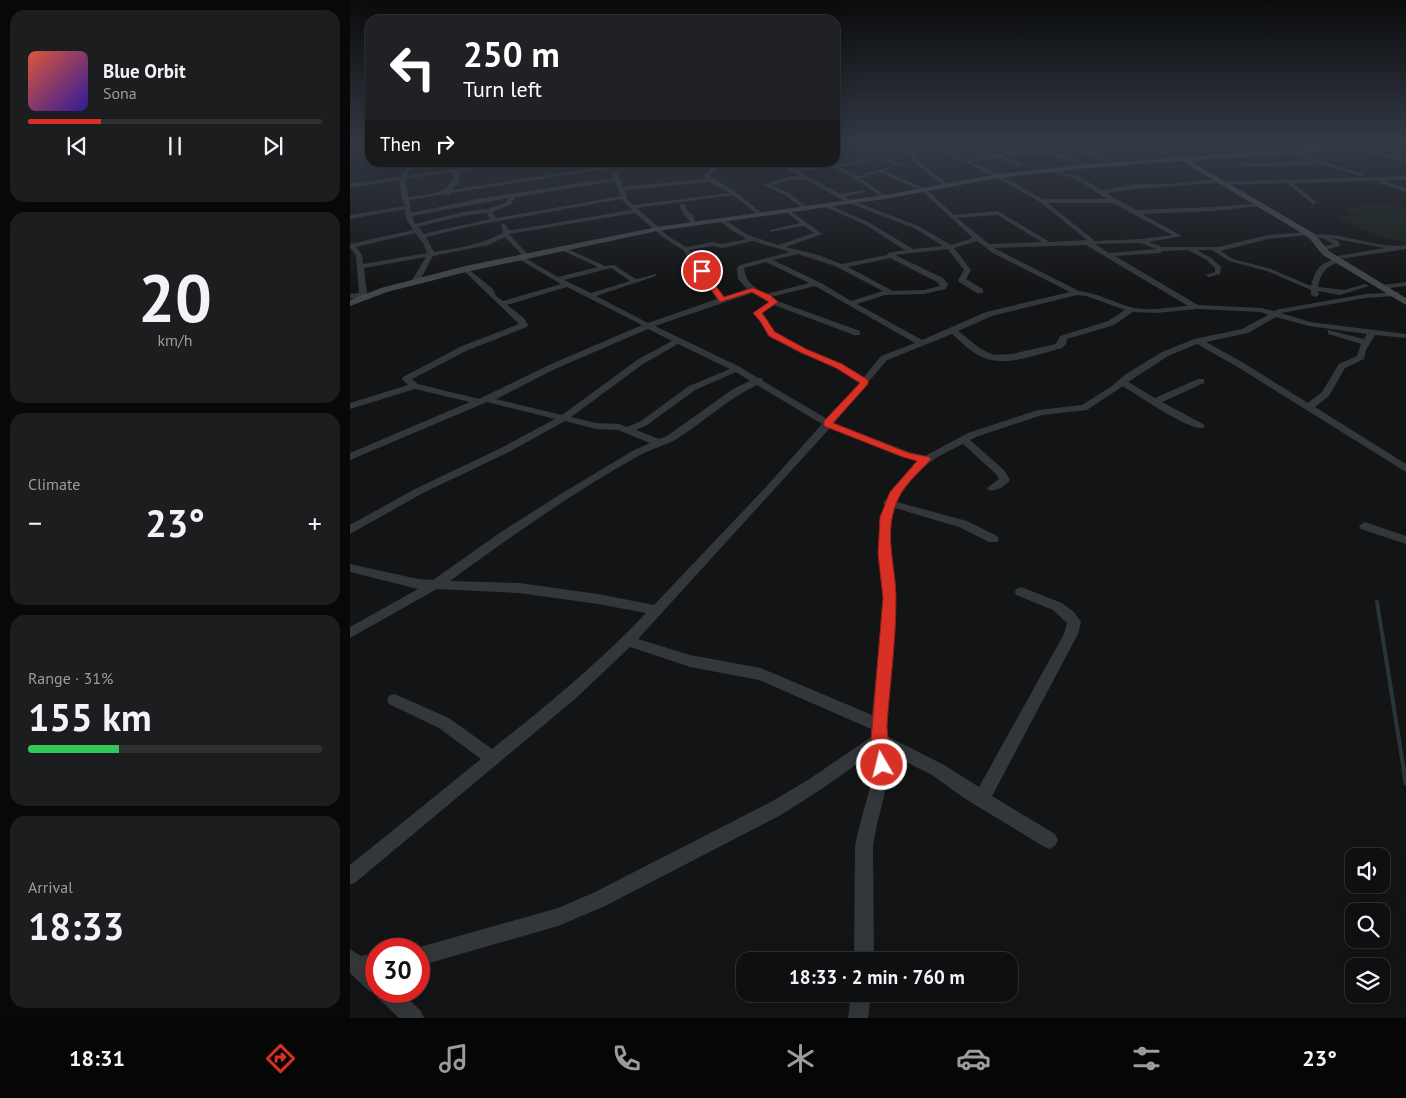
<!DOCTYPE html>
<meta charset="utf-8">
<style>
body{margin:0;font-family:"PT Sans",sans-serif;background:#1c1d1e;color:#f1f3f6;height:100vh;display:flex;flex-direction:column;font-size:19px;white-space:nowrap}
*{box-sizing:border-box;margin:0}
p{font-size:16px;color:#9b9c9f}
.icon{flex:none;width:28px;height:28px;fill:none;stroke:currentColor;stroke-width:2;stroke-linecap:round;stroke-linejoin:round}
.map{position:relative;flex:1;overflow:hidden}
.side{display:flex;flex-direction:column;gap:10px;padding:10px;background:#080809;width:350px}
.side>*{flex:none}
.hud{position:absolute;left:15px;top:15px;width:475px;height:152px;border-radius:15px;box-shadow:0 5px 20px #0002,0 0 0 1px #2e2f30;background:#202124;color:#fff;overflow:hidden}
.tools{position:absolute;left:995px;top:848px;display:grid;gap:10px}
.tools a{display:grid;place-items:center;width:45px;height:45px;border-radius:10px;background:#0e0f10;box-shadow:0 5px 20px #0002,0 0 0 1px #2e2f30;font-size:25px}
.speed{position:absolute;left:15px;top:938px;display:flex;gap:10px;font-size:25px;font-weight:700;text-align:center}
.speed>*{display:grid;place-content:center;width:65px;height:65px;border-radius:50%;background:#0e0f10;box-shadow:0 5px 20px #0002,0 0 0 1px #2e2f30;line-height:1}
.speed .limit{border:8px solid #d22;background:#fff;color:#111}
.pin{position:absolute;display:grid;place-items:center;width:42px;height:42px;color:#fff;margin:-21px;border:2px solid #fff;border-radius:50%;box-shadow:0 1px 5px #0007}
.me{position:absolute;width:55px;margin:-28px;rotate:352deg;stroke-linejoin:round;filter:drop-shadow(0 0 4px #0008)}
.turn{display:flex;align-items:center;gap:18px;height:105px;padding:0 15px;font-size:22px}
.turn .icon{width:65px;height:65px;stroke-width:2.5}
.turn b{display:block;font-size:35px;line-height:42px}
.then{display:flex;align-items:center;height:48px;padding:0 15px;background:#0003;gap:10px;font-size:19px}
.big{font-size:38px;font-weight:700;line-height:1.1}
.side .widget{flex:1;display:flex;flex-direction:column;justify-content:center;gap:8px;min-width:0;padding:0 18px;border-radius:15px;background:#1c1d1e}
.side .dial{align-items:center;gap:0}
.dial b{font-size:65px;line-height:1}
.song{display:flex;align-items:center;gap:15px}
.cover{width:60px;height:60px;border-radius:8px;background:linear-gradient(135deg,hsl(10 70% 55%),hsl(250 70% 35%))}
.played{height:5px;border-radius:2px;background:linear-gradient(90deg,#d93025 25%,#2e2f30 25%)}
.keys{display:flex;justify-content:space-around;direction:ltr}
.heat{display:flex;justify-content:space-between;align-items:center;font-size:28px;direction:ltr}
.charge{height:8px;border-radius:4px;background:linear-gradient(90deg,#34c759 31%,#2e2f30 0)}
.trip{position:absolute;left:386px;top:952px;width:282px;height:50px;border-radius:15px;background:#0e0f10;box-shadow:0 5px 20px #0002,0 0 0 1px #2e2f30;font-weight:700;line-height:50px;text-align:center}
.dock{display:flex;height:80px;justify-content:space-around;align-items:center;background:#060606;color:#9b9c9f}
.dock .icon{width:35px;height:35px}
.dock .current{color:#d93025}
.dock b{font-size:22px;color:#f1f3f6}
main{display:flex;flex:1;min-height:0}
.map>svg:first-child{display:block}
.green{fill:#1a2019}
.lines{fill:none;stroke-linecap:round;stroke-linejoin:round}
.stream-far1{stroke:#293639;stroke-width:4}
.stream{stroke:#293639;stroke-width:5}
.street{fill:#34373a;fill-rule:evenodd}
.secondary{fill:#42464a;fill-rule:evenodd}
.route{fill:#d93025;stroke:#8d1f18}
</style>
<main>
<section class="side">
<div class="widget">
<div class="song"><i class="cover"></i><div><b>Blue Orbit</b><p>Sona</p></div></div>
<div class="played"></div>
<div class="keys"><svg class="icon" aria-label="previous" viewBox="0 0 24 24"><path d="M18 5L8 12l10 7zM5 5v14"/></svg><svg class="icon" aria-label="pause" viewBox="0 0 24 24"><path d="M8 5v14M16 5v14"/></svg><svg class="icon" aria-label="next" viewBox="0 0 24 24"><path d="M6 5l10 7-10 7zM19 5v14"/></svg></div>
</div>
<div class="widget dial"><b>20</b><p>km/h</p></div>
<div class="widget"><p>Climate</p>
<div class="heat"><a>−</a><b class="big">23°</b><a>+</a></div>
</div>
<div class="widget"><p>Range · 31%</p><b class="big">155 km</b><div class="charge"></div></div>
<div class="widget"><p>Arrival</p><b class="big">18:33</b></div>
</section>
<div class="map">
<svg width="1056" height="1018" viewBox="0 0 1056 1018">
<rect width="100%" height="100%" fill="#131415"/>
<path class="green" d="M1027 203 1056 208V242C1031 239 1009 229 987 217L1006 215 997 209Z"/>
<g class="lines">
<path class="stream-far1" d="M1027 602 1054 771"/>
<path class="stream" d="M1054 770 1056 783"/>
<g class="street">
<path d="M557 144H561L562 147 558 149 565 153 567 160 599 185V187H595L563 162 561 155 552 149 557 145Z"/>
<path d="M575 144H580L586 146 628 144 626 145 590 148 616 160 655 153 689 149 677 144H682L741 165V167H737L695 152 653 156 672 164 670 167 648 157 621 162 644 172 693 199H757L724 178 696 171 698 168 728 176 752 190 789 184H817L870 179 872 182 1056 176V180L943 183 966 202 964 205 937 183 873 185 871 182C832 186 794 187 756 193L786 210 864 207 911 203 909 206 864 211 792 214 832 236 799 242 812 247H868L918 235 960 232 961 233 958 235 918 239 871 251 883 259 921 269 961 286C964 273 969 263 983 260L980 258 981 257 1035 248 981 238 988 241 990 246 970 251 968 250V248L984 244 972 238 960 237V235C993 230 1025 250 1056 245V249L989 259 991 261 990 262C976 266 971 272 968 287L994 290 1015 284 1019 286 990 295 968 291 969 295 965 297 961 295V290L917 271 879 261 862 250H847L861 258 871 267 870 274 859 277 855 275 865 272V268L857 260 838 250 813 251 810 253 765 256 848 305 911 308 924 311 930 309 1016 294 1048 292V296H1045L1016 298 931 313 960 322 1056 334V338L1025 335 1016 350 1014 359 995 368 979 396 965 407 1056 464V472L886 366 847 344 818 356 778 382 805 398 848 379H854V383L812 402 853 424 855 426 853 428C840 431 787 395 773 386L737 410 692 415 626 437 620 440 654 470 660 480C656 486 646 492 638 490L637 488 649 479 646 474 613 444C587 457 576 461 558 485 554 490 550 495 547 502L617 521 647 536 649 539 647 542H639L609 527 545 508C533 541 547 568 546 599 545 645 536 690 537 736L594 765 629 787 714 634 717 623 703 610 666 595 665 592 666 589 671 587 712 603 724 612 731 622 728 634 642 796 705 834 708 840 705 846 699 849 693 846 617 800 582 775 538 753C542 782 526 818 523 848L524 961H504L505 848C509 819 526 781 523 753L470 790 431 815 255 906 208 926 69 966V949H63L208 908 243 893 419 803 458 780 521 737V729L409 680 340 667 280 647 225 699 6 882 0 885V865L131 759 89 728 39 704 37 700 39 696 44 694 49 696 99 718 142 749C196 706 249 663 296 613L248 604 169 593 87 589 0 638V627L68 589 0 572V564L68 579 83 580 151 532 214 492 284 450 300 443 268 430 246 429 215 421 159 452 73 493 0 534V525L65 489 151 448 205 419 137 402 0 460V453L120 402 65 389 0 409V403L58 385 52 379 53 377 112 346 169 324 113 270V268H117L143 289 146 296 153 301 211 284 167 258V256H173L155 237 138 245 83 256 69 282 65 284 61 282 76 257 14 268 17 294 20 296 16 298H0V294L9 293 6 255 0 248V244L63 230 56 218 55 209 0 219V215L55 206 52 199 49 180 0 188V184L50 177 61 162H66L56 176 113 168 124 162H131L116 170 107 172 110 175 108 183 102 190 264 165 267 167 101 193 99 196 96 194 59 200 61 213 127 199 264 178 262 174 265 172 268 174 273 187 356 179 353 176 363 166 366 168V171L359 176 382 189 413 214V216H409L383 195 287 208 318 236 336 247 363 242 372 244 397 239 381 230 370 221V219L372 218 398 235 428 245 464 233 454 226 420 232V230L450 223 436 212V210L438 209 472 234 436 247 468 255 492 264 537 255 538 253 555 250 516 225 475 207 477 204 520 223 563 249 593 246 564 228 496 202 457 180H442L421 185 439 193 458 208 456 211 435 195 413 185 442 176 452 177 424 162H431L446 169 467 164 485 165 528 157 552 164 549 166 528 159 490 167 507 176 539 167V169L534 171 576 189 604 215 648 211 700 242 737 240 690 202 640 174ZM481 166 499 175 533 198 538 197 510 178 529 172 572 191 623 238 601 245 568 226 494 197 515 192V190L490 194 450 172ZM101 172 104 175C99 196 76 194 58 197L55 179ZM265 181 271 196 146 218 142 212 161 204 165 197ZM359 182 380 193 283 205 277 200 275 190ZM159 198 157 202 138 209 113 212 65 224 62 216ZM271 199 282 210 163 230H159L154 223 151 225 153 233C130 245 109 248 84 252L76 237 122 226ZM698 203H763L822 235 792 239 745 241ZM135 213H137L140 219 73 234 71 229 67 227 113 216ZM285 213 314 238 333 250 367 299 298 323 246 296 306 276V274L286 279 264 265 255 266 211 246 209 247V249L248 267 208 277 175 258 179 256 159 234ZM647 215 692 242 639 244 607 218ZM65 233 73 243 77 253 13 264 12 255 6 247ZM403 241 440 252 390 265 387 268 388 279 397 289 374 297 339 250 363 246 372 248ZM627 241 643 253 720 292 636 312 572 340 507 304 535 295 574 294 596 289 598 284 593 278 545 255 598 249 614 270 608 280 609 282 627 293H633V289L616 279 621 270 604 248ZM791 243 806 249 759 253 745 244ZM736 245 838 306C820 307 798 312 780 307 763 302 747 293 729 291L644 248ZM448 254 485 266 533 291 501 301 473 284 423 260ZM540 258 587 282 590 286 574 290 543 291 498 267ZM416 262 459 283 416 294C404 287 396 283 394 268ZM261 268 280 281 241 293 214 280ZM465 286 565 343 531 356 514 377 492 364 456 349 424 333 418 320 412 313 424 305 504 335H510V331L430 302 421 297ZM217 287 292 325 199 365 129 399 68 384 62 379 118 350 177 327 178 325 174 318 157 305ZM402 293 419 302 403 313 411 321 418 336 450 353 486 368 510 383 477 419 413 381 412 378H408L390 367 305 326ZM727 295 736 296 775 310 758 321 710 336 706 344 662 354 644 355 631 349 608 331 642 316ZM847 309 911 312 918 315 892 329 844 339 812 352 776 374 762 386 732 405 688 410 618 433 575 456 559 452 484 423 537 360 602 334C611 342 621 352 632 357 656 368 688 354 712 348L716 344 717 339 764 325 783 312 806 313ZM926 317 959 326 1017 334 1014 339 978 330V334L1011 344 1007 356 989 364 972 392 958 403 892 362 856 342 898 333ZM298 329 322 341 287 360 212 415 146 399 205 369ZM328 344 380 369 339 386 291 421 277 427 269 424 246 423 221 417 293 364ZM386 372 400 381 383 389 317 436 309 439 286 430 297 425 345 390ZM407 385 472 424 416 487 304 605 248 594 169 583 100 581C161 536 224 492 290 455 301 449 314 446 325 440 353 423 377 399 407 385ZM480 428 552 457 568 460 533 503 535 505 530 517 528 554 534 597 522 715 411 668 340 655 288 639Z"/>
<path d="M711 144 723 145V144H727L728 146 768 164 763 165Z"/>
<path d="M786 144H791L838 160 834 161Z"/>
<path d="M836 144H841L869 157 865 158Z"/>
<path d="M904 144 917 146 919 152 915 153 913 148Z"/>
<path d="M960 144H965L972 148 968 149Z"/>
<path d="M1001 145 1056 159V162L1001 147Z"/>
<path d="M933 149 1014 174 1015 175 1010 176 966 162 964 164 899 167 889 163 891 162 899 163 965 162 931 151Z"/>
<path d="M1031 180 1056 188V192L1029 183Z"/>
<path d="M330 204H334L338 211 343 215 346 225H342C338 218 330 212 330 204Z"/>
<path d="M1056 282V286L1032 289 1028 287 1032 285Z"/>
<path d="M1015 522 1056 536V544L1011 529 1009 526Z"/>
<path d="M0 949 11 956 26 953V991H50L71 1011 74 1018H49L28 998 26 994 19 991 0 973Z"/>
<path d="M501 994H521L518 1018H498Z"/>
</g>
<path class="secondary" d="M1019 144H1041L1038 146 840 161 965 234 979 251 1056 298V305L973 255 959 238 950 232 832 161 739 168 648 178 535 199 307 231 116 272 37 292 0 306V300L31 288 115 266 307 227 535 195 648 174 739 164Z"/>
</g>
<linearGradient id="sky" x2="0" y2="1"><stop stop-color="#0a0b0c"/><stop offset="0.5" stop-color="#333a46"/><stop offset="1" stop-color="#333a46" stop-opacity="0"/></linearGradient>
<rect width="1056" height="286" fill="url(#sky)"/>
<path class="route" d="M350 270H354L374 297 403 288 420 295 428 302 412 313 425 332 456 349 492 364 518 380V384L483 423 559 453 579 457 581 459C571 471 556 482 549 497 532 531 546 564 546 599 546 641 540 683 537 725 537 737 542 762 538 770L532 772 527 770 521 740 533 598 528 554 530 517 540 492 567 461 553 457 474 426V421L510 383 486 368 450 352 419 336 410 321 403 313 419 302 402 292 370 302 348 271Z"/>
</svg>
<div class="tools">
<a><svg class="icon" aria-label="sound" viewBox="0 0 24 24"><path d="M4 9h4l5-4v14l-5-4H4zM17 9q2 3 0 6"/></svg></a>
<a><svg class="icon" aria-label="search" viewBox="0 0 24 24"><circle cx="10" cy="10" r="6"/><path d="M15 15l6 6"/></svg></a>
<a><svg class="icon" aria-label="layers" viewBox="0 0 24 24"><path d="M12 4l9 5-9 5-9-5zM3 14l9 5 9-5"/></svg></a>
</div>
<div class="speed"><div class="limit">30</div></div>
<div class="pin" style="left:352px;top:271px;background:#d93025"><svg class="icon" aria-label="arrive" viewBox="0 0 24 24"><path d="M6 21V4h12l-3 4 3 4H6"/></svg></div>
<svg class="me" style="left:532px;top:765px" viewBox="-20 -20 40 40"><circle r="17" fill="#d93025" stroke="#fff" stroke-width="3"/><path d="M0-11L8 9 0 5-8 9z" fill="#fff"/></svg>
<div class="trip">18:33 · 2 min · 760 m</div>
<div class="hud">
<div class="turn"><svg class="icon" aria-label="left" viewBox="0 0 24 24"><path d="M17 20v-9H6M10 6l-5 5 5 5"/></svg><div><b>250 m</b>Turn left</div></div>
<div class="then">Then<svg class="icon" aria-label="right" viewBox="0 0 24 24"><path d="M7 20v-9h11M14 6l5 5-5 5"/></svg></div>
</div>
</div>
</main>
<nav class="dock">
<b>18:31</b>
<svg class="icon current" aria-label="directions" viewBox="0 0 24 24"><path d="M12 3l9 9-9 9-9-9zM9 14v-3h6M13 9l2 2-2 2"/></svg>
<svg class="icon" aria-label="music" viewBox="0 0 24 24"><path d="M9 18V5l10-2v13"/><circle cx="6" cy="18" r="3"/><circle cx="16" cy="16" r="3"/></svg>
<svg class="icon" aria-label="phone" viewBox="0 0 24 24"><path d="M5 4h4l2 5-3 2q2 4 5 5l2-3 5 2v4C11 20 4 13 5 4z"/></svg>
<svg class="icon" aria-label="climate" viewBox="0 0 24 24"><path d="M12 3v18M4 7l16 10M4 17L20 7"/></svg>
<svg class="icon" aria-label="car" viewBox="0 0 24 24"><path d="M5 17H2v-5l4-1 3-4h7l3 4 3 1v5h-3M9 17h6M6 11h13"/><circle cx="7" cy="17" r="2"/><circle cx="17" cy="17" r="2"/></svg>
<svg class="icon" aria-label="filters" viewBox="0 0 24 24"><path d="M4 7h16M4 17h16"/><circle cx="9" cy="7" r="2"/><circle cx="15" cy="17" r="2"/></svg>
<b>23°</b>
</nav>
